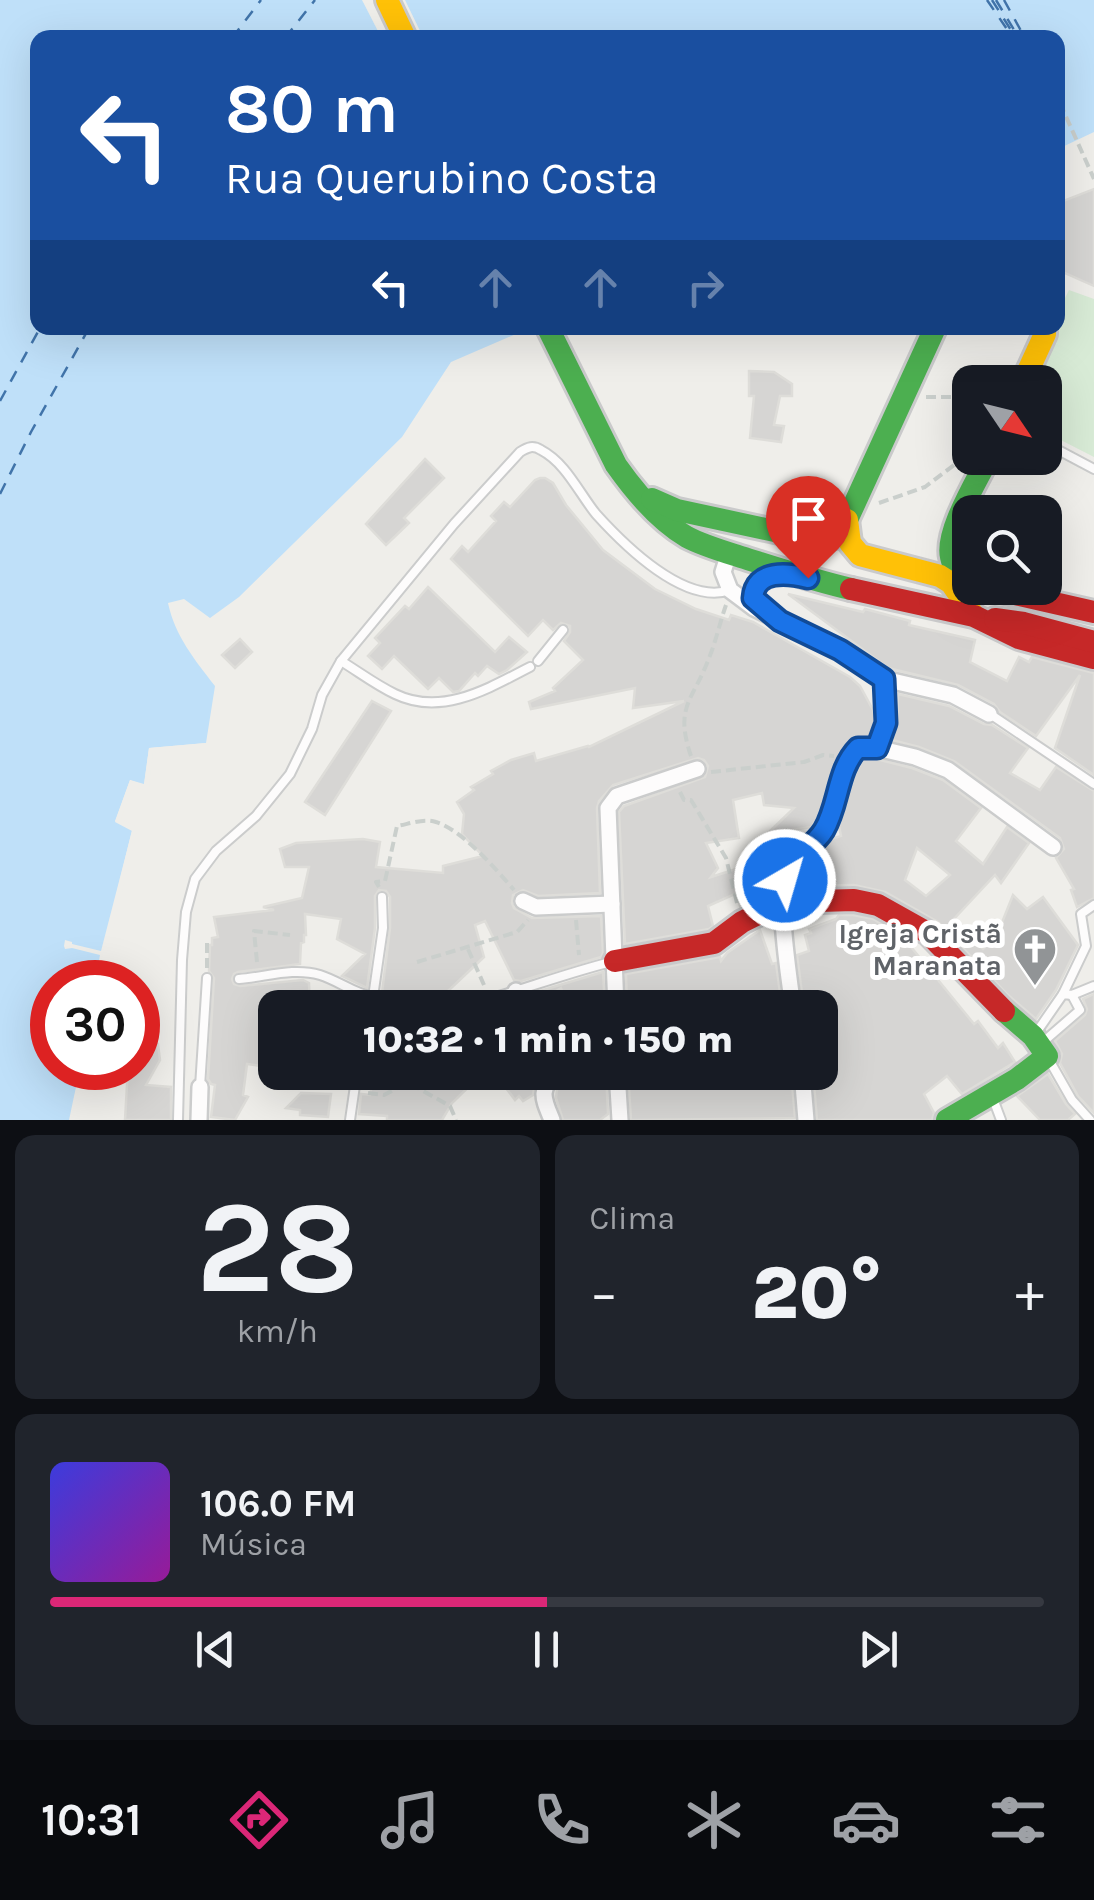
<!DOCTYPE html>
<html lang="pt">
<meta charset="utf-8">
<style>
body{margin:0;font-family:Karla,sans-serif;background:#20242c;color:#f1f3f6;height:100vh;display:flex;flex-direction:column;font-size:38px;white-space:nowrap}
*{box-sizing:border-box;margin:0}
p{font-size:32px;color:#9ea1a6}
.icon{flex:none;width:55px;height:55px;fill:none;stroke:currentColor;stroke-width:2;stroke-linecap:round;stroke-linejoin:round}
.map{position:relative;height:1120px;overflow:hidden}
.drawer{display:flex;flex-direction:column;gap:15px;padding:15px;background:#0d0f14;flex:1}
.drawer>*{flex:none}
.guide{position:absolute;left:30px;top:30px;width:1035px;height:305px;border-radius:20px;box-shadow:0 10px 40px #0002;background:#1a4fa0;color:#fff;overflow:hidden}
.needle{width:65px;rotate:125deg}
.buttons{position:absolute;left:952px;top:365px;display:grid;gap:20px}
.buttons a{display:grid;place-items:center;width:110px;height:110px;border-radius:20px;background:#171b24;box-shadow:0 10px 40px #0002;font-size:50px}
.speed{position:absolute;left:30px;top:960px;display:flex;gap:20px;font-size:50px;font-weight:700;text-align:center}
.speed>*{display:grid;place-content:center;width:130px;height:130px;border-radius:50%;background:#171b24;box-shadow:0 10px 40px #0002;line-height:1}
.speed .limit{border:15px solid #d22;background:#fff;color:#111}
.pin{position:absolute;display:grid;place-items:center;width:85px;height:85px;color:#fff;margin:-102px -42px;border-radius:50% 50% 50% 0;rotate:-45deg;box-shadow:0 0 10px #0007}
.pin .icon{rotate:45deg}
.me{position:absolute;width:110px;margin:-55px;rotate:38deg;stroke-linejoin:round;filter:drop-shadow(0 0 8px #0008)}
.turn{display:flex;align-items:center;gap:35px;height:210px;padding:0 30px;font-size:45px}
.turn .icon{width:130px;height:130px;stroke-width:2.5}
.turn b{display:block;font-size:70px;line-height:85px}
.lanes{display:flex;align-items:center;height:95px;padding:0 30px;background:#0003;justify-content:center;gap:50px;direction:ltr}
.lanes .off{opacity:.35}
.big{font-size:75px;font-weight:800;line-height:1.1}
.drawer .card{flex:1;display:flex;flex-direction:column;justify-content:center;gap:15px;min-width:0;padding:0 35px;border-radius:20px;background:#20242c}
.drawer .dial{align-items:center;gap:0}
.dial b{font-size:130px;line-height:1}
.song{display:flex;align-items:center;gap:30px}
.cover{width:120px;height:120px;border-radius:15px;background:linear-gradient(135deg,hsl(240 70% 55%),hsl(300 70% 35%))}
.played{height:10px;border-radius:5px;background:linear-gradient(90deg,#db2777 50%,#363941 50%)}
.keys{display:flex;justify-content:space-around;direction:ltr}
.heat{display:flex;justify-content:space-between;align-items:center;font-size:55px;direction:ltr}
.drawer .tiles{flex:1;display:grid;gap:15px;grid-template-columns:1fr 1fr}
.card:last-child{grid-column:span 2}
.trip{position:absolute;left:258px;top:990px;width:580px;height:100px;border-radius:20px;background:#171b24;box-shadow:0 10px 40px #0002;font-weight:800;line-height:100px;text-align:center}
.dock{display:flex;height:160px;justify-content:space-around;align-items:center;background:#090b0e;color:#9ea1a6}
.dock .icon{width:70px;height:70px}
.dock .current{color:#db2777}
.dock b{font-size:45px;color:#f1f3f6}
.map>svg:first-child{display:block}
.green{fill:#d8ebd6}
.water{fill:#bfe0f9}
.pier{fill:#efeeea}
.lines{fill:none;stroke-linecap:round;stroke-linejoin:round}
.ferry{stroke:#4174aa;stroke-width:2.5;stroke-dasharray:12 10;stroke-linecap:butt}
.building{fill:#d6d5d3;stroke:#deddd9;stroke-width:2.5;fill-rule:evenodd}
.lane-casing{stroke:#cbcccc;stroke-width:12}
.street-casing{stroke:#cbcccc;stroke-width:20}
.fast-casing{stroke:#cacacb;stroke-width:28}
.slow-casing{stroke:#cacacb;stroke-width:28}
.jam-casing{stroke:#cacacb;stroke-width:28}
.path{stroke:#cacfcc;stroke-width:4;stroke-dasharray:10 5;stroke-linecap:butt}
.lane{stroke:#fdfcfc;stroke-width:8}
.street{stroke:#fdfcfc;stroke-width:15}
.fast{stroke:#4caf50;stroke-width:22}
.slow{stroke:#ffc107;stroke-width:22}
.jam{stroke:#c62828;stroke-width:22}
.route-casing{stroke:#114b97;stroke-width:25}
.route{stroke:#1a73e8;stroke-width:18}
.labels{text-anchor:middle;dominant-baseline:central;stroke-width:10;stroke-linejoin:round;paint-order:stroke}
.poi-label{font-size:28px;font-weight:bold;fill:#5f6368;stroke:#fff;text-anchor:end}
</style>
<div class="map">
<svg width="1094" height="1120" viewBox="0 0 1094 1120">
<rect width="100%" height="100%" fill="#efeeea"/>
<path class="green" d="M1069 290 1094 299V457L1045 432V382H1037L1046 361 1053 328H1058V312Z"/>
<path class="water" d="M0 0H1094V132L1058 149V38H38V328H530L451 362 402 437 239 597 210 618 184 599 168 603C175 636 195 660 215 686L206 743 149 748 144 785 130 780 115 821 132 830 95 982H52V1068H80L69 1120H0Z"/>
<g class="pier">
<path d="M362 0H405L423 37H381Z"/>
<path d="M206 743V748L153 753 149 787 144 790 133 786 121 819 135 826 137 831 100 982H95L100 955 72 948 65 949 64 946 65 940 72 942V944L101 951 132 831 115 822 130 780 144 784 149 748Z"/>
</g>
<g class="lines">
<g class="ferry">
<path d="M987 0 1013 38"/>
<path d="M992 0 1016 38"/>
<path d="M996 0 1019 38"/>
<path d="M1004 0 1025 38"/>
<path d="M232 38 261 0"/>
<path d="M285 38 315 0"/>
<path d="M1058 99 1060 103 1058 100"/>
<path d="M0 401 40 328"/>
<path d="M0 494 31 432 89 328"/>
</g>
</g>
<g class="building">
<path d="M1094 189V286L1058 270V203Z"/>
<path d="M749 371 774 372 792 384V396H780L774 425 784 426 781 442 750 438 754 396H749Z"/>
<path d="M425 459 444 478 404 518 409 523 386 545 366 524Z"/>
<path d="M540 478H545L553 483 566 505 603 550 655 589 696 609 729 620 731 615 753 622 850 677 860 686 874 712 875 721 869 737 854 738 842 749 833 768 819 816 811 827 767 834 794 808 764 805 762 793 733 800 739 838 706 843 718 868 711 877 783 854 777 864 772 890 740 906 737 893 708 906 713 926 709 929 625 944 619 812 624 806 705 777 708 766 704 760 698 758 613 785 599 801 597 808 600 893 538 896 523 890 513 895 512 903 514 908 532 918 601 916 603 953 601 957 521 981 514 980 485 921 475 925 484 957 430 1008H411L410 1002 381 1001 390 928V897L386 891 379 890 375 896V928L367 988 342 976 365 954 337 939 341 919 305 914 306 935H304V942L301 943 300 964 238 972 234 974 232 979 234 984 240 986 303 980 309 983 310 1008H275V1068L247 1064 243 1095 248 1097 235 1120 211 1117 215 1085 211 1084 208 1079 214 978 209 971 210 945H212V938L218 937 214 917 274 910 263 907 302 898 309 867H285L280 849 296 843 363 839 380 842 376 867 443 873V866L483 856 462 834 464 814 457 802 474 790 471 787 493 774 491 771 511 760 534 753 536 761 588 746 589 747 684 701 633 708 635 688 531 709 529 702 555 691 553 688 583 660 564 641 570 632V626L561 623 553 630 543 620 528 636 451 559 462 546 468 552 496 521 491 516 504 502 510 507 535 480Z"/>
<path d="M428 587 495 652 509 637 527 652 507 670 499 674 487 666 478 676 475 673 459 691 453 692 439 678 428 689 394 656 382 669 368 656 380 643 375 638 405 606 409 609Z"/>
<path d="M788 594 863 612 865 609 910 621 909 625 975 640 970 662 1007 681 1019 657 1029 662 1032 657 1094 673V775L1055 748 1080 675 1036 736 1000 712 994 704 958 685 888 668Z"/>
<path d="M240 639 252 652 235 668 222 655Z"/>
<path d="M898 694 949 706 984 724 992 725 1028 748 1010 773 1040 790 1056 767 1094 791V898L1077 907 1071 890 1074 889 1056 858 1064 849 1060 838 954 761 919 747 892 740 897 723Z"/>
<path d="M372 701 391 711 325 815 305 802Z"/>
<path d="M863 759H876L912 768 943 780 981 808 956 841 983 864 1007 827 1029 843 1001 883 995 875 953 920 983 949 997 935 1013 895 1027 909 1043 897 1078 945 1056 990 1036 1019 1008 995 938 922 885 892 854 885 795 886 798 872 805 863 831 839 841 836 839 826 854 777ZM917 848 950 875 926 896 905 880Z"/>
<path d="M839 915H853L873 919 902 936 974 1024 978 1021 998 1048 1003 1043 1015 1062 962 1094 947 1076 924 1094 934 1113 932 1120H817L813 1072H820V1008H808L803 1001 797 955 809 951 805 935 811 933 809 929 836 919Z"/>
<path d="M760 930 772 964 776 963 782 1008H627L626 974 720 957 721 961 727 953Z"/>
<path d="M603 972 605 1008H568L561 988 534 1004 530 994Z"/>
<path d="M1094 994V1113L1078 1096 1060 1063 1062 1054 1055 1041 1085 1015 1087 1009 1083 999Z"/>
<path d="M138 1028 150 1035 158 1044 160 1060 146 1085 171 1087V1120H125L128 1068H138Z"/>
<path d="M375 1072H484L452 1103 442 1120H387V1116L359 1114 361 1094 370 1095Z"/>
<path d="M494 1072H527L535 1083 533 1095 523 1101 519 1096 515 1100Z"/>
<path d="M591 1072H606L608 1114 600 1120H563L556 1098 557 1090 563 1082Z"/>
<path d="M628 1072H762V1078L791 1072 795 1118 631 1120Z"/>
<path d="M1048 1074 1066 1104 1075 1114 1068 1120H1040L1017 1096Z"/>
<path d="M301 1093 331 1094 328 1117 300 1115V1110L286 1108Z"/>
</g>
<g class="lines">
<g class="lane-casing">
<g id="lane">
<path d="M1045 443 1094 469"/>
<path d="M341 661C359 672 376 685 395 694 442 717 489 688 530 667"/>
<path d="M538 661 563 630"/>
<path d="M990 714 1094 784"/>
<path d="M239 979C266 977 293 967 320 975 339 981 353 993 373 997"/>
<path d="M1063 994 1086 946 1081 914 1094 905"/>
<path d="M374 1008 373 997 383 928 382 897"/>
<path d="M457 1008C509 995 559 975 611 962"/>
<path d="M1036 1033 1063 994 1072 995 1094 986"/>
<path d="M1043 1042 1080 1010 1072 995"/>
<path d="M1048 1058 1072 1100 1090 1120"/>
<path d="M200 1087 207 978"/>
<path d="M992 1096 1001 1120"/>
<path d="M178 1120 182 960 186 912 195 879 216 851 256 816 290 774 312 729 322 695 341 661 454 524 520 452C528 447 533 445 541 450 566 463 579 493 596 514 624 545 685 606 730 590"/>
<path d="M350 1120 357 1072"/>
</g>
</g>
<g class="street-casing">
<g id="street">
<path d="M729 553 723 572 730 590 754 608 840 650 884 679 953 695 989 714"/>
<path d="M765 609 753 598C755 579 768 577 784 573"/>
<path d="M877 748 886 723 884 679"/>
<path d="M523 901 536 907 612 904"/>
<path d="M516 991 524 1008"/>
<path d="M616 1008 608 808 617 796 697 769"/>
<path d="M793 1008C789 976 775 893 788 867 798 848 820 843 829 820 838 797 840 766 858 748H877L915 757 948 770 1053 847"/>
<path d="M617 1072 620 1120"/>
<path d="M802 1072 806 1120"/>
<path d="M199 1120 200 1087"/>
<path d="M552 1120C543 1098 538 1090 557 1072"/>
</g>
</g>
<g class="fast-casing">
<g id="fast">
<path d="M548 328 616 465C635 492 658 520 687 537 702 545 722 551 738 556 776 568 812 580 851 589"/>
<path d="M652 499 677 510 821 541 834 537 847 520 935 328"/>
<path d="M970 583C962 576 953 568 951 557 945 532 977 481 988 458"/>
<path d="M947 1120 1017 1079 1047 1056 1033 1036 1004 1011"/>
</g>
</g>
<g class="slow-casing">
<g id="slow">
<path d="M387 0 405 38"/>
<path d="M1023 382 1045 334V328"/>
<path d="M847 520 850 543 860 555 940 576 951 583 974 616"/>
</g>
</g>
<g class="jam-casing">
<g id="jam">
<path d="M988 588 1094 612"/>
<path d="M851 589 974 616 1019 638 1094 658"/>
<path d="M995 619 1024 623 1094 642"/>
<path d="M615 961 714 943 742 922 782 902 854 900 878 905 928 933 1004 1011"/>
</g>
</g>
<g class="path">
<path d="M1060 103 1094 179"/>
<path d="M926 397H970"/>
<path d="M879 503 925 487 962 459"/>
<path d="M691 756C674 706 693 701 709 658 716 641 720 622 726 605"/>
<path d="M711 772 804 762 823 755 834 756"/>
<path d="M680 792 684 800H691L726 858 737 903"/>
<path d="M379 887 376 882 385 881 397 826C409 824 424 818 436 822 462 830 496 869 514 890"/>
<path d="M576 920 579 955"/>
<path d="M468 949 484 985"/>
<path d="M257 962 254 931 290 935"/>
<path d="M417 962 517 932 528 920"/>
<path d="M207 968V939"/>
<path d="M368 1093 384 1095 405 1084 416 1087 450 1106 456 1120"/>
</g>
<use href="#lane" class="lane"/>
<use href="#street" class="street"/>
<use href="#fast" class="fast"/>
<use href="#slow" class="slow"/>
<use href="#jam" class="jam"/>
</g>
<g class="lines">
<g class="route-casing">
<path id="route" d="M785 880C788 856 812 850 824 830 839 805 837 769 858 748H877L886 723 884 679 840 650 780 621 753 598C755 569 788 573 808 578"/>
</g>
<use href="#route" class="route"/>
</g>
<defs>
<g id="church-pin" transform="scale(2.25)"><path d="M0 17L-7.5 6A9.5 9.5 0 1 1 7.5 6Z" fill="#919496" stroke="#fff"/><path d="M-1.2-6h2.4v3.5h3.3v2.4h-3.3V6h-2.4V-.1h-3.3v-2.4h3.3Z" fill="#fff"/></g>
</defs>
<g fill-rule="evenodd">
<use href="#church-pin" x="1035" y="949"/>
</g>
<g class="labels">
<g class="poi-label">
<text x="1002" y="933">Igreja Cristã<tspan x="1002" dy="32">Maranata</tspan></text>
</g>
</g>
</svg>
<div class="buttons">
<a><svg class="needle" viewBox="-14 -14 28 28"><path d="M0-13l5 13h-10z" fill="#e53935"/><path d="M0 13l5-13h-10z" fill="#9ea1a6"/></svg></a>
<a><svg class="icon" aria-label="search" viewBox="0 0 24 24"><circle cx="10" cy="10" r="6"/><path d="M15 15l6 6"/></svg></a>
</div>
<div class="speed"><div class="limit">30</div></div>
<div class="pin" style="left:808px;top:578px;background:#d93025"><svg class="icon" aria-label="arrive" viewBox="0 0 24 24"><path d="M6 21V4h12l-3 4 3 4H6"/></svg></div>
<svg class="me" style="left:785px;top:880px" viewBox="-20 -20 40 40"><circle r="17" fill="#1a73e8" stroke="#fff" stroke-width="3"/><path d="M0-11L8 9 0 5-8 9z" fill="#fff"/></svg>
<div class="trip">10:32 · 1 min · 150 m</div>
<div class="guide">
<div class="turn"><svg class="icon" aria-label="left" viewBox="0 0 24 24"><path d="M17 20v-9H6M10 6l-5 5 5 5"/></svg><div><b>80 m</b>Rua Querubino Costa</div></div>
<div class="lanes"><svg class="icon" aria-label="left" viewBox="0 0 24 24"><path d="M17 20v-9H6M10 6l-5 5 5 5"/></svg><svg class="icon off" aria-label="ahead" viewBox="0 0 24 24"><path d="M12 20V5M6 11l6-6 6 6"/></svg><svg class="icon off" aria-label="ahead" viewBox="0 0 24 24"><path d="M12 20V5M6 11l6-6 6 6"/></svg><svg class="icon off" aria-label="right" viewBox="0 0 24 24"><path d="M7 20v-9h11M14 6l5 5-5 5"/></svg></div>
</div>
</div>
<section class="drawer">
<div class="tiles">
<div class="card dial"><b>28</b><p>km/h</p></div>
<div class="card"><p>Clima</p>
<div class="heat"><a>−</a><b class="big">20°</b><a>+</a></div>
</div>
<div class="card">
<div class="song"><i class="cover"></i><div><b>106.0 FM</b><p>Música</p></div></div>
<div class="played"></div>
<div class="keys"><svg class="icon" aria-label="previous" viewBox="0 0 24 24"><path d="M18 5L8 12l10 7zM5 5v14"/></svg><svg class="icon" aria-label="pause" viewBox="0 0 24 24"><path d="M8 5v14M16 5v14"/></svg><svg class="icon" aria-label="next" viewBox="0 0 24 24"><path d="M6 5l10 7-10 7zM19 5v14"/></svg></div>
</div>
</div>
</section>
<nav class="dock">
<b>10:31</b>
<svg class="icon current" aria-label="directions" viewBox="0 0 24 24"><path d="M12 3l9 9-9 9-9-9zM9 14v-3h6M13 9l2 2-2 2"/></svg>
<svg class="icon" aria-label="music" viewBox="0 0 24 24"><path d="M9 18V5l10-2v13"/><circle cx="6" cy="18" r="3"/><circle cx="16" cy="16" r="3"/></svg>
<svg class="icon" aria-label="phone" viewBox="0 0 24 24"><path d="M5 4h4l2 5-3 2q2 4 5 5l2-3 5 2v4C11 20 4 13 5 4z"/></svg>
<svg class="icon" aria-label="climate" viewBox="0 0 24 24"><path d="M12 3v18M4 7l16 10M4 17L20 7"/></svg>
<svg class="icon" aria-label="car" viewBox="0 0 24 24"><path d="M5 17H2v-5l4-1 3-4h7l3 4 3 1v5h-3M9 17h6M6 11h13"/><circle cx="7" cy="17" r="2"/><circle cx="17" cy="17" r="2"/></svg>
<svg class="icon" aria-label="filters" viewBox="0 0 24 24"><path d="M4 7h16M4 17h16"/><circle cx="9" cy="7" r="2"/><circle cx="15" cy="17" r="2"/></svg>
</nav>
